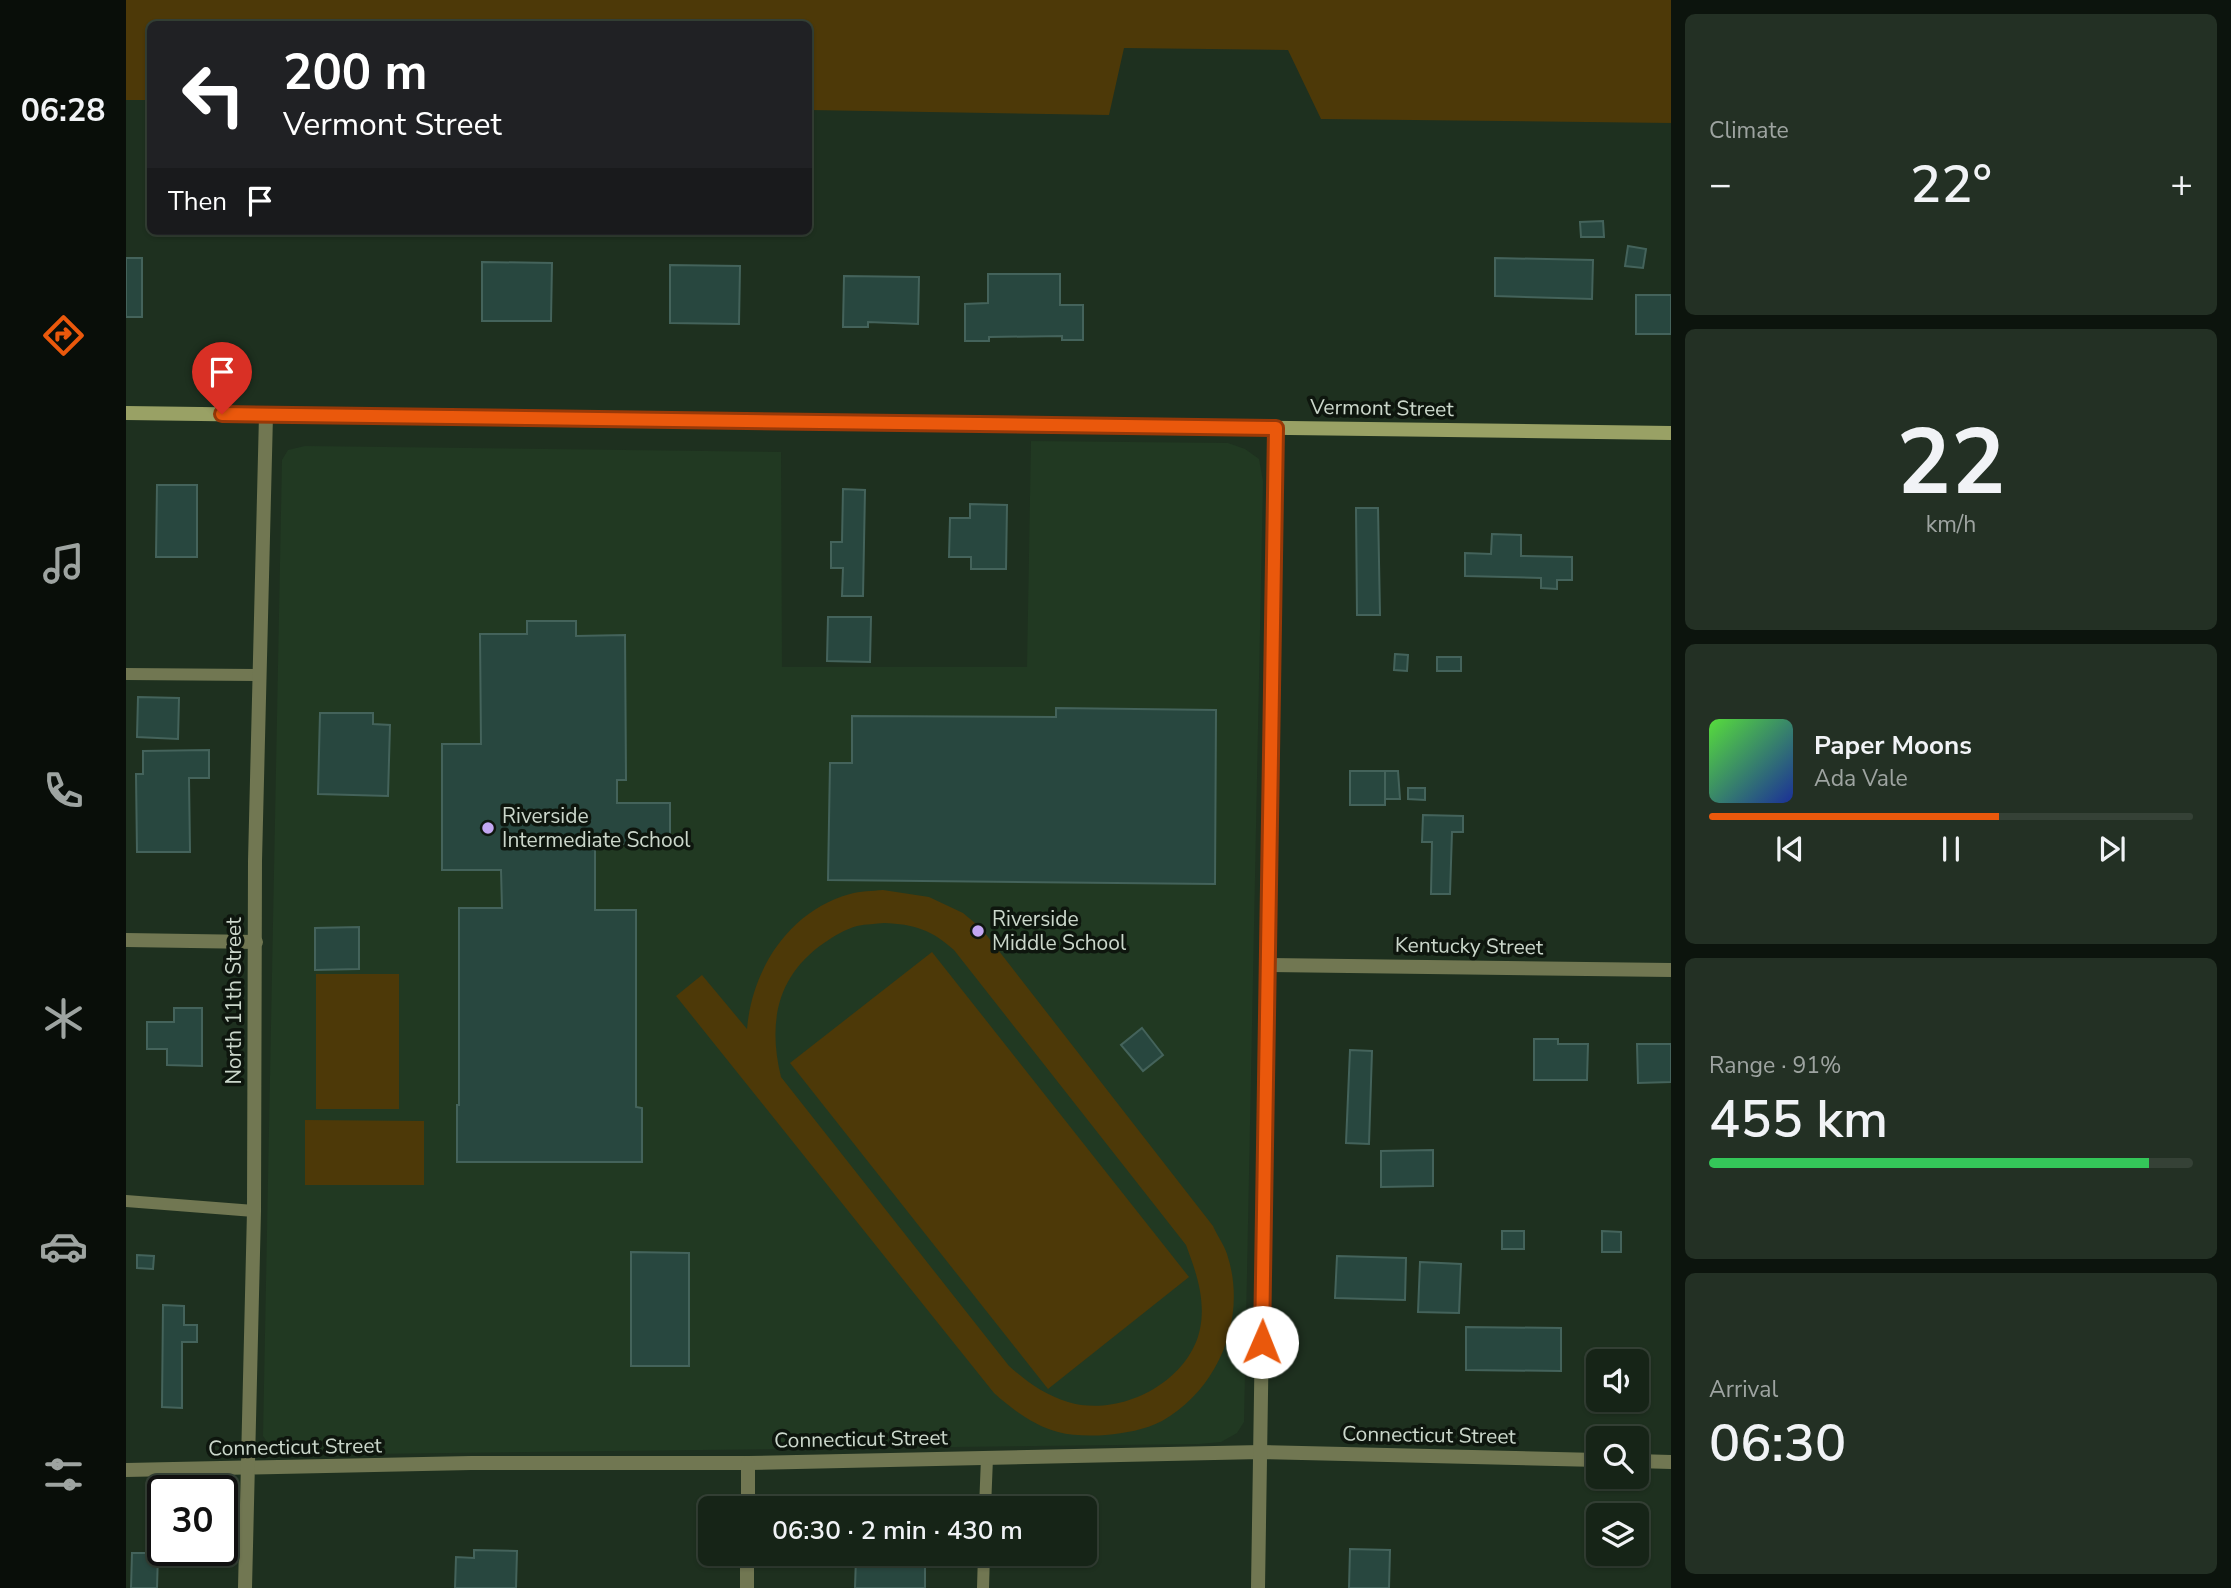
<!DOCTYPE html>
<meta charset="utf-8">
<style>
body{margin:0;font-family:"Nunito Sans",sans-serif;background:#233024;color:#f1f3f6;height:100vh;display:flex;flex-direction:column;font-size:26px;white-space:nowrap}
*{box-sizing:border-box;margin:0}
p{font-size:23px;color:#9ea4a1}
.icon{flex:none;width:38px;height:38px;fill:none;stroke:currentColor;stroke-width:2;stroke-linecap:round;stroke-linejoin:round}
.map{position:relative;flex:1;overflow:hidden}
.panel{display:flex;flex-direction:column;gap:14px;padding:14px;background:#0c140d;width:560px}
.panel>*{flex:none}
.banner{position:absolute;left:21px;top:21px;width:665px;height:214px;border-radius:10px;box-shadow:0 2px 5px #0004,0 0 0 2px #354136;background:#202124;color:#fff;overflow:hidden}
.tools{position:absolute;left:1460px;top:1349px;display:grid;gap:14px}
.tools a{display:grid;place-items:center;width:63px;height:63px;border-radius:10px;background:#162417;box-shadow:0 2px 5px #0004,0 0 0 2px #354136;font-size:35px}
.speed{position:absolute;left:21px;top:1475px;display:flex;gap:14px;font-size:35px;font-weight:700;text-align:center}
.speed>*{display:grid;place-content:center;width:91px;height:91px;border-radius:50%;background:#162417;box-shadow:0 2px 5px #0004,0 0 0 2px #354136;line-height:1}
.speed .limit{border:4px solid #111;border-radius:10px;background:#fff;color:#111}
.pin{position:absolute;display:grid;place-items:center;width:60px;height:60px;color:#fff;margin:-72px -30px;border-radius:50% 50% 50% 0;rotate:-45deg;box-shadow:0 0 7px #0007}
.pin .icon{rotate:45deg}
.me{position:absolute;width:77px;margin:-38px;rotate:1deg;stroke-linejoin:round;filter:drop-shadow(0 0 5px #0008)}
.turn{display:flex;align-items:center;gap:24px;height:147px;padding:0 21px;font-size:32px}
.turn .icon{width:91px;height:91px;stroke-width:2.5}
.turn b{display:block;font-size:49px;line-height:60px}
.then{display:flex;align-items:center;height:66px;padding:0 21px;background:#0003;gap:14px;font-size:26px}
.big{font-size:52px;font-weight:600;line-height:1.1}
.panel .tile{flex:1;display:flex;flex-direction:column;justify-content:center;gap:10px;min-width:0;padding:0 24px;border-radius:10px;background:#233024}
.panel .dial{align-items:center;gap:0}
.dial b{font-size:91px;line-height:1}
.song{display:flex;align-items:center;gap:21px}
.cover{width:84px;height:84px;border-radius:10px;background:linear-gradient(135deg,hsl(110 70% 55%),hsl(230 70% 35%))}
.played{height:7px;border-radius:4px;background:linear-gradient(90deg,#ea580c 60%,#354136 60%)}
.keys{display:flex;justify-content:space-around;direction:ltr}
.heat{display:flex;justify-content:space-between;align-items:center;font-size:38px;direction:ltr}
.charge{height:10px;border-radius:5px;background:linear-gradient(90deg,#34c759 91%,#354136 0)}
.trip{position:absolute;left:572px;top:1496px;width:399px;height:70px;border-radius:10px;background:#162417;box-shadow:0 2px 5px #0004,0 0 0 2px #354136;font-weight:600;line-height:70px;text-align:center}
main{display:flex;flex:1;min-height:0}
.tab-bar{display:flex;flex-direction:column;width:126px;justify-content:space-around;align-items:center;background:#090e09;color:#9ea4a1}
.tab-bar .icon{width:49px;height:49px}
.tab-bar .on{color:#ea580c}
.tab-bar b{font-size:32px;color:#f1f3f6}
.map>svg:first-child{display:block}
.built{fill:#213922}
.green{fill:#4d3908;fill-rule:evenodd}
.building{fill:#28473f;stroke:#44635b;stroke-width:2}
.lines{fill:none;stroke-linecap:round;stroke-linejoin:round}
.lane{stroke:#717752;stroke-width:12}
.street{stroke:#717752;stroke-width:14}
.secondary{stroke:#99a165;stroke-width:14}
.route-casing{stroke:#983908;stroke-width:18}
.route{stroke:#ea580c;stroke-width:12}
.poi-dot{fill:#c3a7f2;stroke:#0e160e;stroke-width:2.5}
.labels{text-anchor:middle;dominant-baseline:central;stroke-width:7;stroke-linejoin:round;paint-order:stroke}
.street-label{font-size:21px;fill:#cbd7cb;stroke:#0e160e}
.poi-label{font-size:21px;fill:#cbd7cb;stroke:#0e160e;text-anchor:start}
</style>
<main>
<nav class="tab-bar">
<b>06:28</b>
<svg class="icon on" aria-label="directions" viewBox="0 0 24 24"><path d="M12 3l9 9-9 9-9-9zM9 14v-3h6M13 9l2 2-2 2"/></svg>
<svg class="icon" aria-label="music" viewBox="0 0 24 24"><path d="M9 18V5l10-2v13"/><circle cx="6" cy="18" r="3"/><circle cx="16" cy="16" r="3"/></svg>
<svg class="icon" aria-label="phone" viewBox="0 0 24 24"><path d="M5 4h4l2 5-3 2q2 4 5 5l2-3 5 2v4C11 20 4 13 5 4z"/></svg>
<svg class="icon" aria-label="climate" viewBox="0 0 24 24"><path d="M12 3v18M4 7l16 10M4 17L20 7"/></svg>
<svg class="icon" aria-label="car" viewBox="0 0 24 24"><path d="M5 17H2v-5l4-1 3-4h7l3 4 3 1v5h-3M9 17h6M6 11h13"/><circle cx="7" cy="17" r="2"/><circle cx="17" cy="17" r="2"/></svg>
<svg class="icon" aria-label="filters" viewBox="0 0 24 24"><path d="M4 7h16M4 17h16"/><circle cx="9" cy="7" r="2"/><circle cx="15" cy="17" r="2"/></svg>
</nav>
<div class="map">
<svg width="1545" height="1588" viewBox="0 0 1545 1588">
<rect width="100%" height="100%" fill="#1e301f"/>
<path class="built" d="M905 441 1102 443 1119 449 1133 459 1137 481 1118 1422 1111 1433 1095 1442 1073 1444 161 1455 146 1449 137 1436 156 460 162 450 179 446 655 452 656 667H901Z"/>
<g class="green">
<path d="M0 0H1545V123L1195 119 1162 50 998 48 983 115 683 110 682 24H24V100H0Z"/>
<path d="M757 890 803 897 837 913 855 928 1087 1226C1091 1235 1098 1245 1101 1254 1122 1317 1093 1389 1036 1421 1019 1430 999 1433 980 1435 965 1436 946 1436 932 1432 907 1425 887 1410 868 1393L550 996 576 975 621 1029C626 969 663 911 724 894 734 891 746 891 757 890ZM758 923C788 924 806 930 828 950L1060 1245C1070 1272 1080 1299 1074 1329 1063 1382 994 1418 942 1402 919 1395 901 1382 883 1366L655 1077C642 1024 650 976 698 943 708 936 720 929 731 926 740 924 750 924 758 923Z"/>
<path d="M806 952 1063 1277 922 1389 664 1063Z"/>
<rect x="190" y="974" width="83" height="135"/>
<path d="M179 1120 298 1121V1185H179Z"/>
</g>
<g class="building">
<path d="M1477 221 1478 237H1455L1454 222Z"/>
<path d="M1502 246 1520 249 1517 268 1499 266Z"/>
<rect x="0" y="258" width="16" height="59"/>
<path d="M1369 258 1467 260 1466 299 1369 296Z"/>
<path d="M356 262 426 263 425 321H356Z"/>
<path d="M544 265 614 266 613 324 544 323Z"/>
<path d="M862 274H934V305H957V340H936V336L863 337V341H839V304L862 303Z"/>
<path d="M718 276 793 277 792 324 742 322V327H717Z"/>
<rect x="1510" y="295" width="35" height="39"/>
<path d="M31 485H71V557H30Z"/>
<path d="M717 489 739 490 737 596H716L717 568H705V542H716Z"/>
<path d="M844 504 881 505 880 569H845V557H823L824 518H844Z"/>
<path d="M1230 508H1252L1254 615H1231Z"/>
<path d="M1366 534 1395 535V556L1446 557V580H1431V589L1415 588V578L1339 576V553L1365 554Z"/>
<path d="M702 617H745L744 662 701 661Z"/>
<path d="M401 621H450V636L499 635 500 780H491V803H544V844H469V910H510V1107L516 1108V1162H331V1105H333V908H376L375 870H316V744H355L354 634H401Z"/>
<path d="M1269 654 1282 655 1281 671 1268 670Z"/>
<rect x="1311" y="657" width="24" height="14"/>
<path d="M12 697 53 698 52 739 11 737Z"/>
<path d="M930 708 1090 710 1089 884 702 880 704 763H726V716L930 717Z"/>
<path d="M194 713H247V724L264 725 262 796 192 794Z"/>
<path d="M83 750V778H63L64 852H11L10 774H17V751Z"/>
<rect x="1224" y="771" width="35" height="34"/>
<path d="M1259 771H1272L1274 799H1259Z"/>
<path d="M1282 788H1299V800L1282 799Z"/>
<path d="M1297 815 1337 816V832H1326L1324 894H1305L1306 842H1296Z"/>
<path d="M233 927V969L189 970V928Z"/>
<path d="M48 1008H76V1066L41 1065V1049H21V1022H48Z"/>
<path d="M1016 1028 1037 1055 1017 1071 995 1045Z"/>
<path d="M1408 1039H1432V1044H1462L1461 1080H1408Z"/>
<path d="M1511 1044H1545V1082L1512 1083Z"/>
<path d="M1224 1050 1246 1051 1243 1144 1220 1143Z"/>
<path d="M1307 1150V1186L1255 1187V1151Z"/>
<rect x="1376" y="1231" width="22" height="18"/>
<path d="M1476 1231 1495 1232V1252H1476Z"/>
<path d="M505 1252 563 1253V1366H505Z"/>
<path d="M11 1255 28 1256 27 1269 11 1268Z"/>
<path d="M1211 1256 1280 1258 1279 1300 1209 1298Z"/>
<path d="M1294 1262 1335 1264 1333 1313 1292 1312Z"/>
<path d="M37 1305 58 1306V1325H71V1342H56V1408L36 1407Z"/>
<path d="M1340 1327 1435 1328V1371L1340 1370Z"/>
<path d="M1224 1549 1264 1550 1263 1588H1223Z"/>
<path d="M348 1550 391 1551 390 1588H329L330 1557 348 1558Z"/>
<path d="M6 1553H32L31 1588H5Z"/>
<path d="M730 1557 799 1559V1588H729Z"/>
</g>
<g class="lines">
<g class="lane">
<path d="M0 674 133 675"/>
<path d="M0 1201 128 1211"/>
<path d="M859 1508 861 1458"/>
<path d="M857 1588 858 1554"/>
</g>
<g class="street">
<path d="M0 940 130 942"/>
<path d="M1141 965 1545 970"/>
<path d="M1510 1461 1545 1462"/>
<path d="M0 1470 345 1463H622L1135 1452 1472 1460"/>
<path d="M622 1508V1463"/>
<path d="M119 1588 128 1211 129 861 140 415"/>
<path d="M621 1588V1554"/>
<path d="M1132 1588 1150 428"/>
</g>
<path class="secondary" d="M0 413 1545 433"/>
</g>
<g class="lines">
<g class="route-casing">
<path id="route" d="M96 414 1150 428 1136 1342"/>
</g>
<use href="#route" class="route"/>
</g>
<g class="poi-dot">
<circle cx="362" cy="828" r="7"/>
<circle cx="852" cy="931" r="7"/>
</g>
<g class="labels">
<g class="street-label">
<text transform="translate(1256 408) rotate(1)">Vermont Street</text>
<text transform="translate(1343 946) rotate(1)">Kentucky Street</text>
<text transform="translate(108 1001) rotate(-90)">North 11th Street</text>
<text transform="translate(1303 1435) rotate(1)">Connecticut Street</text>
<text transform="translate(735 1439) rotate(-1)">Connecticut Street</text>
<text transform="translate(169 1447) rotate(-1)">Connecticut Street</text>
</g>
<g class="poi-label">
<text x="376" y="816">Riverside<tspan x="376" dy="24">Intermediate School</tspan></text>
<text x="866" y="919">Riverside<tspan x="866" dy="24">Middle School</tspan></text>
</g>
</g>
</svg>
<div class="tools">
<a><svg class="icon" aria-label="sound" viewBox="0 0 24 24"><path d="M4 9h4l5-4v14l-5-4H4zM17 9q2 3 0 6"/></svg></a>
<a><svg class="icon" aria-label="search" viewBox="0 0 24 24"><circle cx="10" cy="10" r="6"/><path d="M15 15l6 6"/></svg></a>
<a><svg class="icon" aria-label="layers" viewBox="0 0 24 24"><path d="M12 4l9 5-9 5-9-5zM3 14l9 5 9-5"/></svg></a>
</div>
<div class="speed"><div class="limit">30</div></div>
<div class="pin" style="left:96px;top:414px;background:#d93025"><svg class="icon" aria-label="arrive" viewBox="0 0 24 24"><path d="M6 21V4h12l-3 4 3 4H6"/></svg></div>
<svg class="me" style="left:1136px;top:1342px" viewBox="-20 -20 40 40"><circle r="19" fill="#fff"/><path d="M0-13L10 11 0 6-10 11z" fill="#ea580c"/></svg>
<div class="trip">06:30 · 2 min · 430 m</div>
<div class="banner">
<div class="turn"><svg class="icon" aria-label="left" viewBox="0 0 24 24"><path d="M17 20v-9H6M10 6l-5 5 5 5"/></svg><div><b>200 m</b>Vermont Street</div></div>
<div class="then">Then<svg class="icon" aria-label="arrive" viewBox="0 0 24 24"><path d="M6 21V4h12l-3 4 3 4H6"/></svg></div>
</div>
</div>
<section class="panel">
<div class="tile"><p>Climate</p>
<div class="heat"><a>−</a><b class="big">22°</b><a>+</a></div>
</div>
<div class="tile dial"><b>22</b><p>km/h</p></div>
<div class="tile">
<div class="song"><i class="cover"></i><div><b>Paper Moons</b><p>Ada Vale</p></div></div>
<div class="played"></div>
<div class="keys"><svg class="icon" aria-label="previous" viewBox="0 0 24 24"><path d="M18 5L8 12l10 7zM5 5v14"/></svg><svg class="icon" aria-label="pause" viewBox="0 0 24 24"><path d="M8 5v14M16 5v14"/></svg><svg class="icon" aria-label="next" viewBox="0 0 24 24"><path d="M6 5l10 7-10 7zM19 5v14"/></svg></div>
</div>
<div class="tile"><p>Range · 91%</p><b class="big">455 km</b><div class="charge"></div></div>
<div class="tile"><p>Arrival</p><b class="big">06:30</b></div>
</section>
</main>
